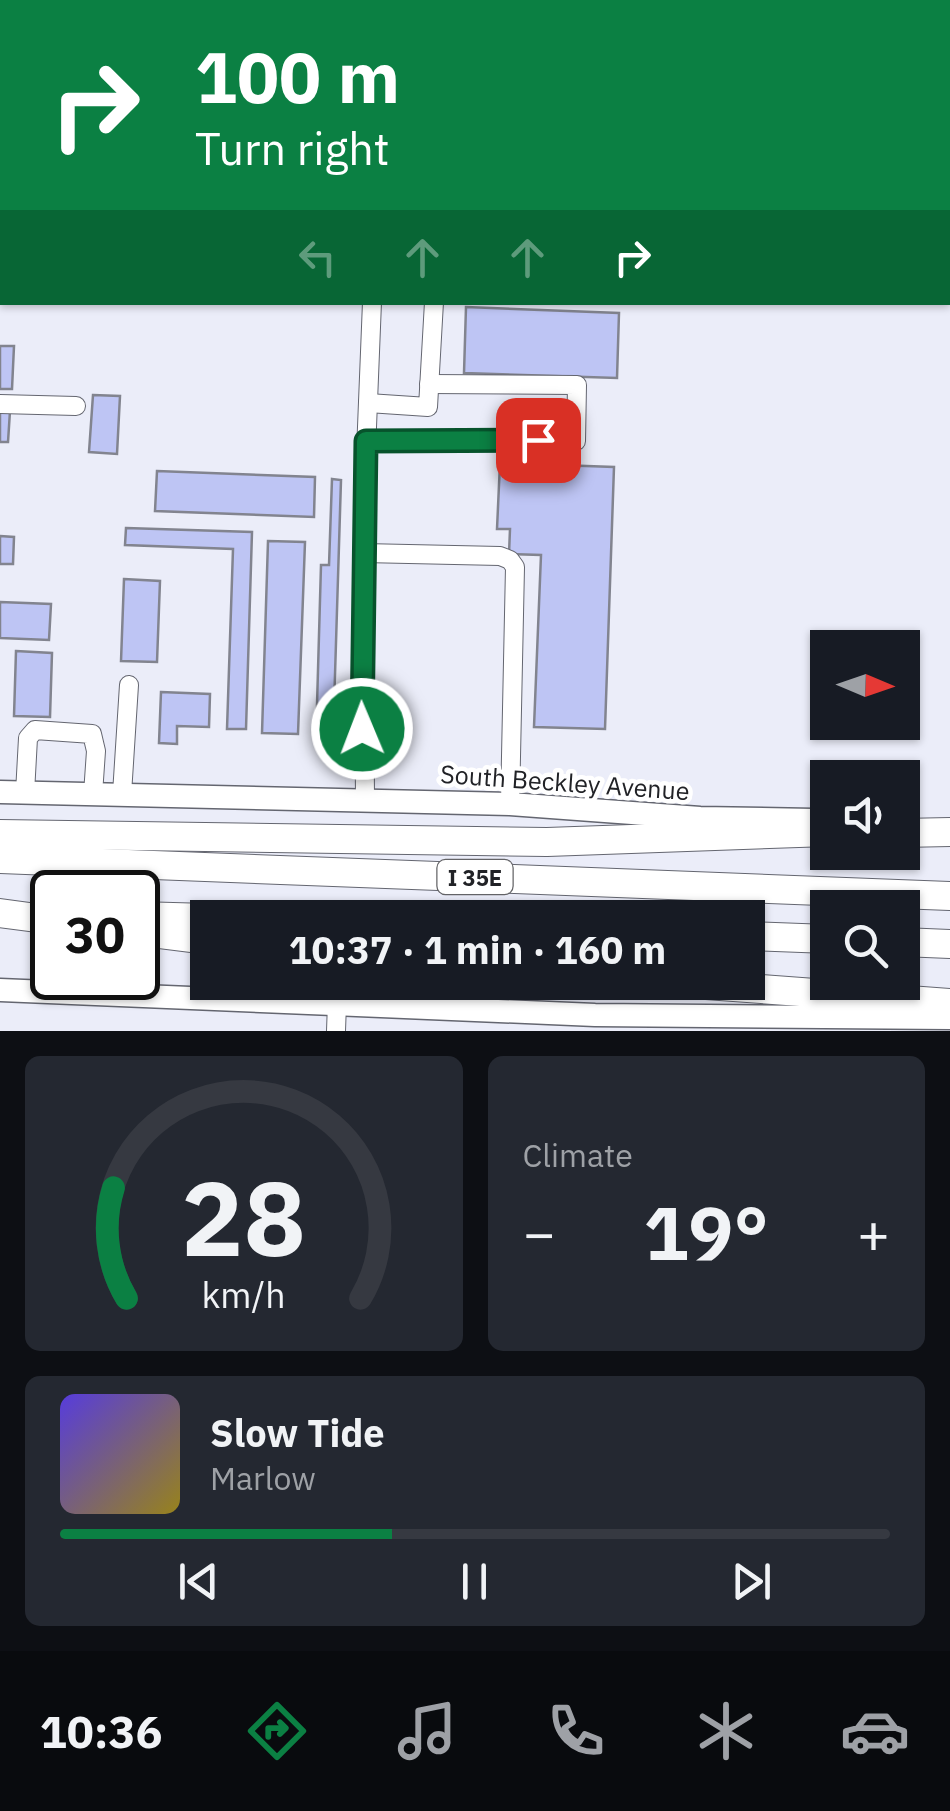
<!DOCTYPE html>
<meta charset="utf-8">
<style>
body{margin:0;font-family:"IBM Plex Sans",sans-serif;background:#242831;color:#f1f3f6;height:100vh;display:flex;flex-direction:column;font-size:38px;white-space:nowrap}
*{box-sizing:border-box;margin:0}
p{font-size:32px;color:#9ea1a6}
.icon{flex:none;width:55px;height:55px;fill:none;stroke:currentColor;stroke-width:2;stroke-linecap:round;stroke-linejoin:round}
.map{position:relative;height:1031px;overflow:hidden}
.drawer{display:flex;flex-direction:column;gap:25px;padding:25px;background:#0d0f14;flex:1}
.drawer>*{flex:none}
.banner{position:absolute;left:0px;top:0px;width:950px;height:305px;box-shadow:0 2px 8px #0004;background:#0b8043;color:#fff;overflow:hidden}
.needle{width:65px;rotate:92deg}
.buttons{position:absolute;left:810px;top:630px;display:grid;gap:20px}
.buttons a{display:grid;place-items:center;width:110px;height:110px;border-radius:0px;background:#171b24;box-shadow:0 2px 8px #0004;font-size:50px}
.speed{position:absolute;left:30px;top:870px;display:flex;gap:20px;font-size:50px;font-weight:700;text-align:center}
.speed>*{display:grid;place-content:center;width:130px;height:130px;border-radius:50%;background:#171b24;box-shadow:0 2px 8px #0004;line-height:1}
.speed .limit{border:5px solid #111;border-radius:15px;background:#fff;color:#111}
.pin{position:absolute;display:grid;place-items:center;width:85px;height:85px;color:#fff;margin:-42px;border-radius:20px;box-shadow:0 5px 15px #0006}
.me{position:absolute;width:110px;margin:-55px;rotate:359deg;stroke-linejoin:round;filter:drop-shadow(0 0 8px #0008)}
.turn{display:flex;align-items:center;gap:35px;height:210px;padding:0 30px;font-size:45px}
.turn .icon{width:130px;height:130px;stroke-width:2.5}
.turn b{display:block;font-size:70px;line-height:85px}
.lanes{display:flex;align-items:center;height:95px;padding:0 30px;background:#0003;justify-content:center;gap:50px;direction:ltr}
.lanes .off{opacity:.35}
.big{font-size:75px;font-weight:700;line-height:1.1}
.drawer .tile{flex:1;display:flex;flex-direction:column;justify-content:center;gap:15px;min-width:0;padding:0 35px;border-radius:15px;background:#242831}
.drawer .dial{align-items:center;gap:0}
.dial svg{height:260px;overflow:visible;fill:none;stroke:#363941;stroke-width:7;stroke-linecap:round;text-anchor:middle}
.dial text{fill:#f1f3f6;stroke:none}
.song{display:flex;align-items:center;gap:30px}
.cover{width:120px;height:120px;border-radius:15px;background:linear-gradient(135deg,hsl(250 70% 55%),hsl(50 70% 35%))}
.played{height:10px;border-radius:5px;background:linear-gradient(90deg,#0b8043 40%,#363941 40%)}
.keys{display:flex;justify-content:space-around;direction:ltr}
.heat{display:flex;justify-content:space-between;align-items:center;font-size:55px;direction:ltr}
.drawer .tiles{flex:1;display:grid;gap:25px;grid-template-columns:1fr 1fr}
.tile:last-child{grid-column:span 2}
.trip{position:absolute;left:190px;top:900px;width:575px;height:100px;border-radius:0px;background:#171b24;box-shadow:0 2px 8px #0004;font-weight:700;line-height:100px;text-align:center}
.tab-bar{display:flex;height:160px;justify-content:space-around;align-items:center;background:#090b0e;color:#9ea1a6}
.tab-bar .icon{width:70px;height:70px}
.tab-bar .current{color:#0b8043}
.tab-bar b{font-size:45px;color:#f1f3f6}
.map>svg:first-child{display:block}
.building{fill:#bec5f4;stroke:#82848f;stroke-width:2.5}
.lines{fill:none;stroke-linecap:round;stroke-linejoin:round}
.minor-casing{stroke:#646670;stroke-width:20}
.major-casing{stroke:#646670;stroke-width:25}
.highway-casing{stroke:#646670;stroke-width:30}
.minor{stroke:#fff;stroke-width:18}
.major{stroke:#fff;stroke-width:22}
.highway{stroke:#fff;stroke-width:28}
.route-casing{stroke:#07532c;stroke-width:25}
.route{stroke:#0b8043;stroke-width:18}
.labels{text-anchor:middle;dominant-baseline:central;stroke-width:9;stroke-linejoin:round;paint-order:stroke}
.shield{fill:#fff;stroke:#646467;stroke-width:2.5}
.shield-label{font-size:22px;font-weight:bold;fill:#212226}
.street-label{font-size:25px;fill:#212226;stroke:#fff}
</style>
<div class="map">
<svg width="950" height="1031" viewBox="0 0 950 1031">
<rect width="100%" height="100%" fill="#ebedf9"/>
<g class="building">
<path d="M0 116H2L1 169H0Z"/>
<path d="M466 307 619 313 617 378 464 373Z"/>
<path d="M0 346H14L12 389H0Z"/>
<path d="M93 395 120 396 117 454 89 452Z"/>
<path d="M0 410 10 411 8 442H0Z"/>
<path d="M500 463 614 467 605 729 534 727 541 555 509 554 510 529H497Z"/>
<path d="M157 471 315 477 314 517 155 511Z"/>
<path d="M332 479 341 480 333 740H316L321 565H329Z"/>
<path d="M126 528 252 532 246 729H227L233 549 125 545Z"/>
<path d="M0 536 14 537 13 564H0Z"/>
<path d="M268 541 305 542 298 734 262 733Z"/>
<path d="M124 579 160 581 157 662 121 661Z"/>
<path d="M0 602 51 604 49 640 0 638Z"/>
<path d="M16 651 52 653 50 717 14 716Z"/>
<path d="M161 692 210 694 209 727 177 726V744L159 743Z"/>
</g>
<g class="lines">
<g class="minor-casing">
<g id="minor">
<path d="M383 2V0"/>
<path d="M0 204H2"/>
<path d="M368 403 428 407 434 302"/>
<path d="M0 404 76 406"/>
<path d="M366 441H576L577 385 429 384"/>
<path d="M363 553 500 556 510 560 515 567 510 804"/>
<path d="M25 793 28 738 35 730 92 734 96 751 93 794"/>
<path d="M122 794 129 685"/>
<path d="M365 799 363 527 372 302"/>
<path d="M336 1031 337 1003"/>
</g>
</g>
<g class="major-casing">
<g id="major">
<path d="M0 792 510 804 700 818 814 820"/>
<path d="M0 990 595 1015 950 1018"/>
</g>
</g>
<g class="highway-casing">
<g id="highway">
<path d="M902 833 950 832"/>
<path d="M0 834 547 842 828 832"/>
<path d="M0 859 950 896"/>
<path d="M0 913 52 920"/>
<path d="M138 916 208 918"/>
<path d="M144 932 208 940"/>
<path d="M748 936 828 939"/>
<path d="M902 942 950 944"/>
<path d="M665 982 950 1003"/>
</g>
</g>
<use href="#minor" class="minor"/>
<use href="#major" class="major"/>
<use href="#highway" class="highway"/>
</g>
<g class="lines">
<g class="route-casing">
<path id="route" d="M362 729 366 441 538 440"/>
</g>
<use href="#route" class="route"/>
</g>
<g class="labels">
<rect class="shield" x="437.5" y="860" width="75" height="34" rx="8"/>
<g class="shield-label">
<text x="475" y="877">I 35E</text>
</g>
<g class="street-label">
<text transform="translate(565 782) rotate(4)">South Beckley Avenue</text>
</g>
</g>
</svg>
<div class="buttons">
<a><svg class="needle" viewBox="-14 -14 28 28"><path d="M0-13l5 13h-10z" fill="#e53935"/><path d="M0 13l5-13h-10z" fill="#9ea1a6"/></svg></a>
<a><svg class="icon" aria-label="sound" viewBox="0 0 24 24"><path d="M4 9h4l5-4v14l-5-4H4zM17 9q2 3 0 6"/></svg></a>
<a><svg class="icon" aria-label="search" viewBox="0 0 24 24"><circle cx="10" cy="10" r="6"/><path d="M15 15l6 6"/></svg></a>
</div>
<div class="speed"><div class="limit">30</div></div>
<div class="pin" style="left:538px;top:440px;background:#d93025"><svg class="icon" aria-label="arrive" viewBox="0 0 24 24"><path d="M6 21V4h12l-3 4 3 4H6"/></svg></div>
<svg class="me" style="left:362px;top:729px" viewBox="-20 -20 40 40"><circle r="17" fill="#0b8043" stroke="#fff" stroke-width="3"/><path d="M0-11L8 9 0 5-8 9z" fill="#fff"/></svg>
<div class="trip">10:37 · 1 min · 160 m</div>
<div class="banner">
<div class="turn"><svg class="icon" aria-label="right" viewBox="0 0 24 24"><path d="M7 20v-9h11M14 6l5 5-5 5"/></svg><div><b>100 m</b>Turn right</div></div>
<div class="lanes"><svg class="icon off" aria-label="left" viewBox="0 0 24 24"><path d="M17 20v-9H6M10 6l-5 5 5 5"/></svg><svg class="icon off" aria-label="ahead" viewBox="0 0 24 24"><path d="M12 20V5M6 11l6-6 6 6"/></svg><svg class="icon off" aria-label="ahead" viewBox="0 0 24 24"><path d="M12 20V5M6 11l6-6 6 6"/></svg><svg class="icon" aria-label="right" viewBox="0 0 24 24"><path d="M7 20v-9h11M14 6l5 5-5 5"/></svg></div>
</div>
</div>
<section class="drawer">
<div class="tiles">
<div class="tile dial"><svg viewBox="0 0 100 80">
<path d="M14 69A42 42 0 1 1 86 69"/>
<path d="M14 69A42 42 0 0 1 10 35" stroke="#0b8043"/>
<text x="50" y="56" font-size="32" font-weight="700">28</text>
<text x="50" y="72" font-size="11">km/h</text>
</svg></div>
<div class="tile"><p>Climate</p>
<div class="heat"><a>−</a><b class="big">19°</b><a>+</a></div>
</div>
<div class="tile">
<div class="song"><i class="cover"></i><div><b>Slow Tide</b><p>Marlow</p></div></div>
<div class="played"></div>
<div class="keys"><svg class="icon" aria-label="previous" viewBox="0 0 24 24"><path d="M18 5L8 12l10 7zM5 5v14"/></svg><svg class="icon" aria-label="pause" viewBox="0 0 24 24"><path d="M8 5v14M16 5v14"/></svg><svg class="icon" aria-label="next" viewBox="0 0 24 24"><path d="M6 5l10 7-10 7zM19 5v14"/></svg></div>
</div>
</div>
</section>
<nav class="tab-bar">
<b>10:36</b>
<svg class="icon current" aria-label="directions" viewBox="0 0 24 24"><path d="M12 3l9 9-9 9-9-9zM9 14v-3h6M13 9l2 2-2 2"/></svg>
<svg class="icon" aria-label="music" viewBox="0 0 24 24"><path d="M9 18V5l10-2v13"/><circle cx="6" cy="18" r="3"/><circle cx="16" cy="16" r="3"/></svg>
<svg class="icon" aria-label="phone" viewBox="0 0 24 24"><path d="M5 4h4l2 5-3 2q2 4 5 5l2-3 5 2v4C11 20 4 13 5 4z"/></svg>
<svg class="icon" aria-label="climate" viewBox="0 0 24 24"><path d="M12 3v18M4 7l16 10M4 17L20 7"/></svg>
<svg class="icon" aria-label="car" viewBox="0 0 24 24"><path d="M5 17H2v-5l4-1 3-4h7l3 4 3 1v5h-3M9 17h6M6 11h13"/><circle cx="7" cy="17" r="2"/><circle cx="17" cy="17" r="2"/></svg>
</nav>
